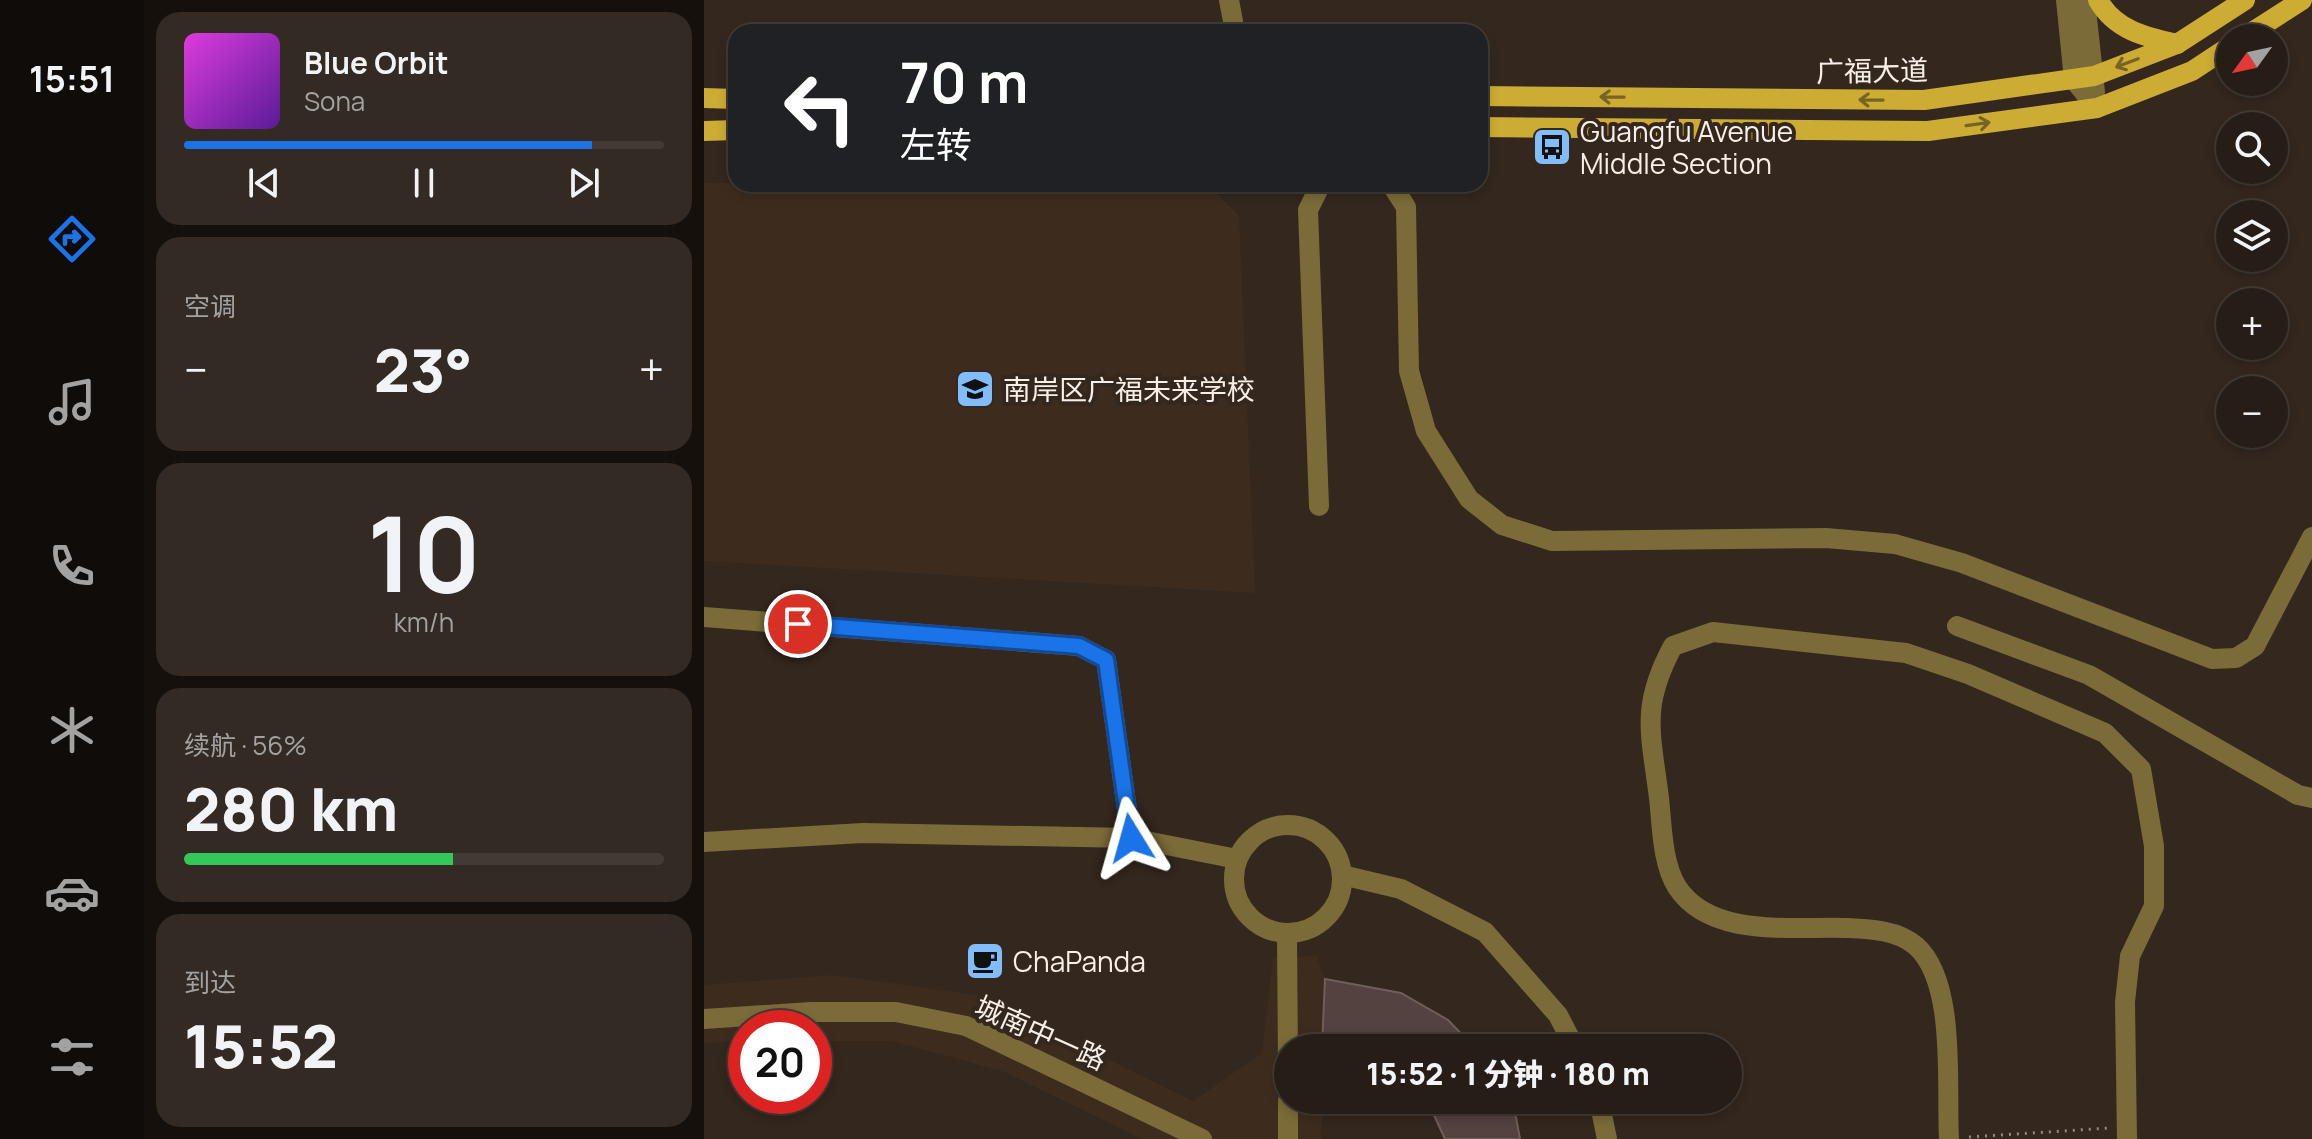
<!DOCTYPE html>
<html lang="zh">
<meta charset="utf-8">
<style>
body{margin:0;font-family:Manrope,"Noto Sans SC",sans-serif;background:#322a23;color:#f1f3f6;height:100vh;display:flex;flex-direction:column;font-size:30px;white-space:nowrap}
*{box-sizing:border-box;margin:0}
p{font-size:26px;color:#a4a2a1}
.icon{flex:none;width:44px;height:44px;fill:none;stroke:currentColor;stroke-width:2;stroke-linecap:round;stroke-linejoin:round}
.map{position:relative;flex:1;overflow:hidden}
.drawer{display:flex;flex-direction:column;gap:12px;padding:12px;background:#15100c;width:560px}
.drawer>*{flex:none}
.hud{position:absolute;left:24px;top:24px;width:760px;height:168px;border-radius:24px;box-shadow:0 4px 12px #0003,0 0 0 2px #423b35;background:#202124;color:#fff;overflow:hidden}
.needle{width:52px;rotate:237deg}
.controls{position:absolute;left:1512px;top:24px;display:grid;gap:16px}
.controls a{display:grid;place-items:center;width:72px;height:72px;border-radius:50%;background:#261d16;box-shadow:0 4px 12px #0003,0 0 0 2px #423b35;font-size:40px}
.speed{position:absolute;left:24px;top:1010px;display:flex;gap:16px;font-size:40px;font-weight:700;text-align:center}
.speed>*{display:grid;place-content:center;width:104px;height:104px;border-radius:50%;background:#261d16;box-shadow:0 4px 12px #0003,0 0 0 2px #423b35;line-height:1}
.speed .limit{border:12px solid #d22;background:#fff;color:#111}
.pin{position:absolute;display:grid;place-items:center;width:68px;height:68px;color:#fff;margin:-34px;border:4px solid #fff;border-radius:50%;box-shadow:0 2px 8px #0007}
.me{position:absolute;width:88px;margin:-44px;rotate:352deg;stroke-linejoin:round;filter:drop-shadow(0 0 6px #0008)}
.turn{display:flex;align-items:center;gap:28px;height:168px;padding:0 40px;font-size:36px}
.turn .icon{width:104px;height:104px;stroke-width:2.5}
.turn b{display:block;font-size:56px;line-height:68px}
.big{font-size:60px;font-weight:800;line-height:1.1}
.drawer .tile{flex:1;display:flex;flex-direction:column;justify-content:center;gap:12px;min-width:0;padding:0 28px;border-radius:24px;background:#322a23}
.drawer .dial{align-items:center;gap:0}
.dial b{font-size:104px;line-height:1}
.song{display:flex;align-items:center;gap:24px}
.cover{width:96px;height:96px;border-radius:12px;background:linear-gradient(135deg,hsl(300 70% 55%),hsl(270 70% 35%))}
.played{height:8px;border-radius:4px;background:linear-gradient(90deg,#1a73e8 85%,#423b35 85%)}
.keys{display:flex;justify-content:space-around;direction:ltr}
.heat{display:flex;justify-content:space-between;align-items:center;font-size:44px;direction:ltr}
.charge{height:12px;border-radius:6px;background:linear-gradient(90deg,#34c759 56%,#423b35 0)}
.trip{position:absolute;left:570px;top:1034px;width:468px;height:80px;border-radius:40px;background:#261d16;box-shadow:0 4px 12px #0003,0 0 0 2px #423b35;font-weight:800;line-height:80px;text-align:center}
main{display:flex;flex:1;min-height:0}
.tab-bar{display:flex;flex-direction:column;width:144px;justify-content:space-around;align-items:center;background:#0f0c09;color:#a4a2a1}
.tab-bar .icon{width:56px;height:56px}
.tab-bar .selected{color:#1a73e8}
.tab-bar b{font-size:36px;color:#f1f3f6}
.map>svg:first-child{display:block}
.built{fill:#3d2c1e}
.building{fill:#534240;stroke:#705e5b;stroke-width:2}
.lines{fill:none;stroke-linecap:round;stroke-linejoin:round}
.path{stroke:#948981;stroke-width:3;stroke-dasharray:2 6;stroke-linecap:butt}
.minor{stroke:#7a6b38;stroke-width:20}
.major{stroke:#ccac33;stroke-width:20}
.oneway{stroke:#786327}
.route-casing{stroke:#114b97;stroke-width:20}
.route{stroke:#1a73e8;stroke-width:14}
.labels{text-anchor:middle;dominant-baseline:central;stroke-width:8;stroke-linejoin:round;paint-order:stroke}
.street-label{font-size:28px;fill:#f8efe9;stroke:#33271e}
.poi-label{font-size:28px;fill:#f8efe9;stroke:#33271e;text-anchor:start}
</style>
<main>
<nav class="tab-bar">
<b>15:51</b>
<svg class="icon selected" aria-label="directions" viewBox="0 0 24 24"><path d="M12 3l9 9-9 9-9-9zM9 14v-3h6M13 9l2 2-2 2"/></svg>
<svg class="icon" aria-label="music" viewBox="0 0 24 24"><path d="M9 18V5l10-2v13"/><circle cx="6" cy="18" r="3"/><circle cx="16" cy="16" r="3"/></svg>
<svg class="icon" aria-label="phone" viewBox="0 0 24 24"><path d="M5 4h4l2 5-3 2q2 4 5 5l2-3 5 2v4C11 20 4 13 5 4z"/></svg>
<svg class="icon" aria-label="climate" viewBox="0 0 24 24"><path d="M12 3v18M4 7l16 10M4 17L20 7"/></svg>
<svg class="icon" aria-label="car" viewBox="0 0 24 24"><path d="M5 17H2v-5l4-1 3-4h7l3 4 3 1v5h-3M9 17h6M6 11h13"/><circle cx="7" cy="17" r="2"/><circle cx="17" cy="17" r="2"/></svg>
<svg class="icon" aria-label="filters" viewBox="0 0 24 24"><path d="M4 7h16M4 17h16"/><circle cx="9" cy="7" r="2"/><circle cx="15" cy="17" r="2"/></svg>
</nav>
<section class="drawer">
<div class="tile">
<div class="song"><i class="cover"></i><div><b>Blue Orbit</b><p>Sona</p></div></div>
<div class="played"></div>
<div class="keys"><svg class="icon" aria-label="previous" viewBox="0 0 24 24"><path d="M18 5L8 12l10 7zM5 5v14"/></svg><svg class="icon" aria-label="pause" viewBox="0 0 24 24"><path d="M8 5v14M16 5v14"/></svg><svg class="icon" aria-label="next" viewBox="0 0 24 24"><path d="M6 5l10 7-10 7zM19 5v14"/></svg></div>
</div>
<div class="tile"><p>空调</p>
<div class="heat"><a>−</a><b class="big">23°</b><a>+</a></div>
</div>
<div class="tile dial"><b>10</b><p>km/h</p></div>
<div class="tile"><p>续航 · 56%</p><b class="big">280 km</b><div class="charge"></div></div>
<div class="tile"><p>到达</p><b class="big">15:52</b></div>
</section>
<div class="map">
<svg width="1608" height="1139" viewBox="0 0 1608 1139">
<rect width="100%" height="100%" fill="#33271e"/>
<g class="built">
<path d="M0 183 504 184 535 216 551 593 0 561Z"/>
<path d="M613 956 621 979 618 1048H584V1100H618L617 1139H438L298 1071 188 1041H110V1028H42V1041L0 1043V985L129 975 273 995 489 1101 558 1053 569 958Z"/>
</g>
<g class="building">
<path d="M621 979 697 993 744 1020 771 1048H618Z"/>
<path d="M723 1100H804L812 1117 816 1139H741Z"/>
</g>
<g class="lines">
<path class="path" d="M1265 1137 1406 1128"/>
<g class="minor">
<path d="M525 0 531 32"/>
<path d="M1362 0 1370 80 1393 108"/>
<path d="M1381 0 1391 92"/>
<path d="M687 184 702 207 705 371 722 431 765 499 798 525 848 541 1122 538 1191 544 1258 563 1508 659 1532 658 1551 646 1608 537"/>
<path d="M615 506 604 210 617 184"/>
<path d="M0 617 375 646 402 660 427 838"/>
<path d="M1253 626 1385 675 1594 795 1608 798"/>
<circle cx="584" cy="879" r="54"/>
<path d="M0 842 159 833 427 838 533 859"/>
<path d="M638 875 697 889 781 932 854 1015 871 1048"/>
<path d="M583 934 584 1063"/>
<path d="M0 1019 107 1012H192L262 1026 498 1139"/>
<path d="M584 1100V1139"/>
<path d="M895 1100 903 1139"/>
<path d="M1245 1139C1242 1087 1253 982 1212 946 1194 930 1166 929 1143 928 1090 926 1007 939 973 887 958 863 958 825 955 798 947 733 936 707 969 646L1009 632 1202 653 1264 674 1401 733 1437 769 1450 846V906L1426 956 1421 1002 1423 1139"/>
</g>
<g class="major">
<path d="M1394 0C1411 30 1441 37 1473 44"/>
<path d="M1539 38 1598 0"/>
<path d="M776 96 1220 100 1390 76 1473 44 1541 0"/>
<path d="M0 98 32 99"/>
<path d="M776 127 1224 131 1393 108 1488 71 1526 46"/>
<path d="M0 131 32 130"/>
</g>
</g>
<defs><path id="oneway-shaft" d="M-6 0H5M1.5-3L5.5 0L1.5 3" fill="none" stroke-width="1.6" stroke-linecap="round" stroke-linejoin="round" transform="scale(2)"/></defs>
<g class="oneway">
<use href="#oneway-shaft" transform="translate(1423 63) rotate(159)"/>
<use href="#oneway-shaft" transform="translate(908 97) rotate(-179)"/>
<use href="#oneway-shaft" transform="translate(1167 100) rotate(-179)"/>
<use href="#oneway-shaft" transform="translate(1274 124) rotate(-8)"/>
</g>
<g class="lines">
<g class="route-casing">
<path id="route" d="M94 624 375 646 402 660 427 838"/>
</g>
<use href="#route" class="route"/>
</g>
<defs>
<g id="bus-square" transform="scale(2)"><rect x="-9" y="-9" width="18" height="18" rx="4" fill="#81bdfa" stroke="#33271e"/><path d="M-5-6H5V4H4V6H2V4H-2V6H-4V4H-5ZM-3.5-4V0h7V-4ZM-3.5 1.2v1.5H-2V1.2ZM2 1.2v1.5H3.5V1.2Z" fill="#111"/></g>
<g id="school-square" transform="scale(2)"><rect x="-9" y="-9" width="18" height="18" rx="4" fill="#81bdfa" stroke="#33271e"/><path d="M0-5L7-2L0 1L-7-2ZM-4 1L0 2.5L4 1V4Q0 6-4 4Z" fill="#111"/></g>
<g id="cafe-square" transform="scale(2)"><rect x="-9" y="-9" width="18" height="18" rx="4" fill="#81bdfa" stroke="#33271e"/><path d="M-5.5-4.5H6V0H3Q3 3.5 0 3.5H-2.5Q-5.5 3.5-5.5 0ZM3-3.2v2h1.7v-2ZM-6 4.5H4V6H-6Z" fill="#111"/></g>
</defs>
<g fill-rule="evenodd">
<use href="#bus-square" x="848" y="147"/>
<use href="#school-square" x="271" y="389"/>
<use href="#cafe-square" x="281" y="961"/>
</g>
<g class="labels">
<g class="street-label">
<text transform="translate(1168 70) rotate(-1)">广福大道</text>
<text transform="translate(337 1032) rotate(24)">城南中一路</text>
</g>
<g class="poi-label">
<text x="876" y="131">Guangfu Avenue<tspan x="876" dy="32">Middle Section</tspan></text>
<text x="299" y="389">南岸区广福未来学校</text>
<text x="309" y="961">ChaPanda</text>
</g>
</g>
</svg>
<div class="controls">
<a><svg class="needle" viewBox="-14 -14 28 28"><path d="M0-13l5 13h-10z" fill="#e53935"/><path d="M0 13l5-13h-10z" fill="#a4a2a1"/></svg></a>
<a><svg class="icon" aria-label="search" viewBox="0 0 24 24"><circle cx="10" cy="10" r="6"/><path d="M15 15l6 6"/></svg></a>
<a><svg class="icon" aria-label="layers" viewBox="0 0 24 24"><path d="M12 4l9 5-9 5-9-5zM3 14l9 5 9-5"/></svg></a>
<a>+</a>
<a>−</a>
</div>
<div class="speed"><div class="limit">20</div></div>
<div class="pin" style="left:94px;top:624px;background:#d93025"><svg class="icon" aria-label="arrive" viewBox="0 0 24 24"><path d="M6 21V4h12l-3 4 3 4H6"/></svg></div>
<svg class="me" style="left:427px;top:838px" viewBox="-20 -20 40 40"><path d="M0-17L14 15 0 8-14 15z" fill="#1a73e8" stroke="#fff" stroke-width="4"/></svg>
<div class="trip">15:52 · 1 分钟 · 180 m</div>
<div class="hud">
<div class="turn"><svg class="icon" aria-label="left" viewBox="0 0 24 24"><path d="M17 20v-9H6M10 6l-5 5 5 5"/></svg><div><b>70 m</b>左转</div></div>
</div>
</div>
</main>
